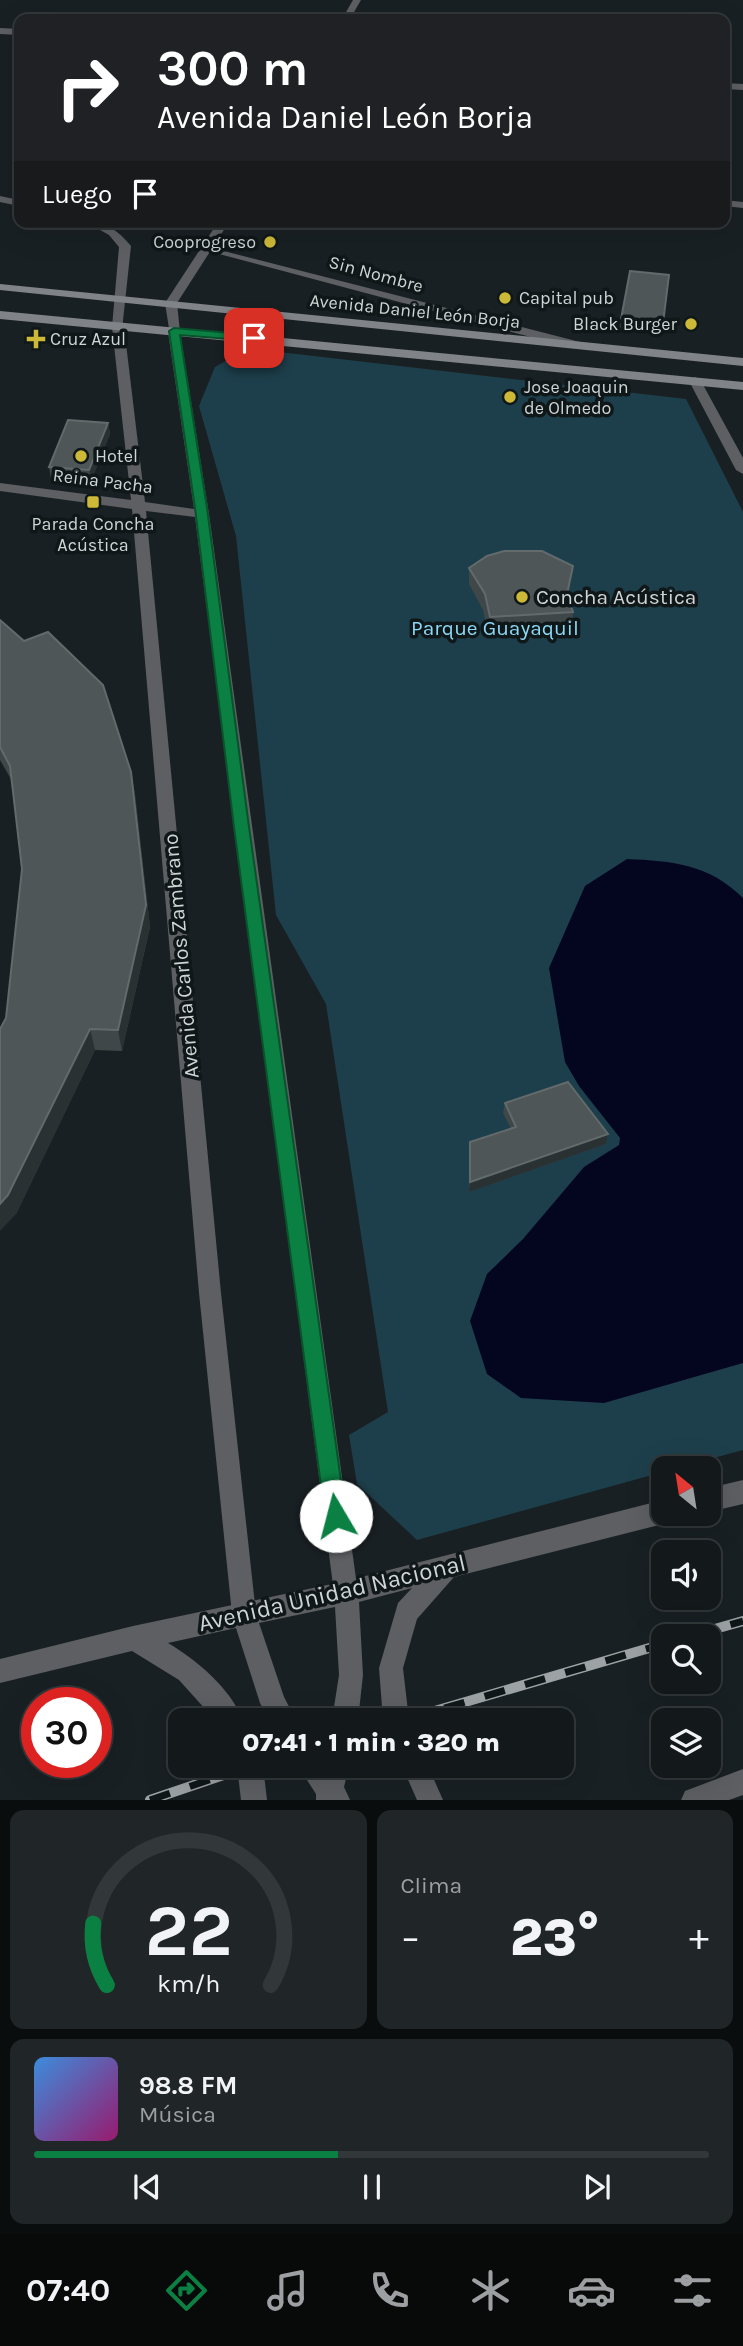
<!DOCTYPE html>
<html lang="es">
<meta charset="utf-8">
<style>
body{margin:0;font-family:Karla,sans-serif;background:#202527;color:#f1f3f6;height:100vh;display:flex;flex-direction:column;font-size:26px;white-space:nowrap}
*{box-sizing:border-box;margin:0}
p{font-size:23px;color:#9da0a2}
.icon{flex:none;width:38px;height:38px;fill:none;stroke:currentColor;stroke-width:2;stroke-linecap:round;stroke-linejoin:round}
.map{position:relative;height:1800px;overflow:hidden}
.sheet{display:flex;flex-direction:column;gap:10px;padding:10px;background:#0a0d0e;flex:1}
.sheet>*{flex:none}
.hud{position:absolute;left:14px;top:14px;width:716px;height:214px;border-radius:14px;box-shadow:0 7px 28px #0002,0 0 0 2px #323739;background:#202124;color:#fff;overflow:hidden}
.needle{width:46px;rotate:330deg}
.controls{position:absolute;left:651px;top:1456px;display:grid;gap:14px}
.controls a{display:grid;place-items:center;width:70px;height:70px;border-radius:14px;background:#13181a;box-shadow:0 7px 28px #0002,0 0 0 2px #323739;font-size:35px}
.speed{position:absolute;left:21px;top:1687px;display:flex;gap:14px;font-size:35px;font-weight:700;text-align:center}
.speed>*{display:grid;place-content:center;width:91px;height:91px;border-radius:50%;background:#13181a;box-shadow:0 7px 28px #0002,0 0 0 2px #323739;line-height:1}
.speed .limit{border:10px solid #d22;background:#fff;color:#111}
.pin{position:absolute;display:grid;place-items:center;width:60px;height:60px;color:#fff;margin:-30px;border-radius:14px;box-shadow:0 4px 10px #0006}
.me{position:absolute;width:77px;margin:-38px;rotate:352deg;stroke-linejoin:round;filter:drop-shadow(0 0 5px #0008)}
.turn{display:flex;align-items:center;gap:24px;height:147px;padding:0 28px;font-size:32px}
.turn .icon{width:91px;height:91px;stroke-width:2.5}
.turn b{display:block;font-size:49px;line-height:60px}
.then{display:flex;align-items:center;height:66px;padding:0 28px;background:#0003;gap:14px;font-size:26px}
.big{font-size:52px;font-weight:800;line-height:1.1}
.sheet .tile{flex:1;display:flex;flex-direction:column;justify-content:center;gap:10px;min-width:0;padding:0 24px;border-radius:14px;background:#202527}
.sheet .dial{align-items:center;gap:0}
.dial svg{height:182px;overflow:visible;fill:none;stroke:#323739;stroke-width:7;stroke-linecap:round;text-anchor:middle}
.dial text{fill:#f1f3f6;stroke:none}
.song{display:flex;align-items:center;gap:21px}
.cover{width:84px;height:84px;border-radius:10px;background:linear-gradient(135deg,hsl(210 70% 55%),hsl(320 70% 35%))}
.played{height:7px;border-radius:4px;background:linear-gradient(90deg,#0b8043 45%,#323739 45%)}
.keys{display:flex;justify-content:space-around;direction:ltr}
.heat{display:flex;justify-content:space-between;align-items:center;font-size:38px;direction:ltr}
.sheet .tiles{flex:1;display:grid;gap:10px;grid-template-columns:1fr 1fr}
.tile:last-child{grid-column:span 2}
.trip{position:absolute;left:168px;top:1708px;width:406px;height:70px;border-radius:14px;background:#13181a;box-shadow:0 7px 28px #0002,0 0 0 2px #323739;font-weight:800;line-height:70px;text-align:center}
.dock{display:flex;height:112px;justify-content:space-around;align-items:center;background:#080a0a;color:#9da0a2}
.dock .icon{width:49px;height:49px}
.dock .selected{color:#0b8043}
.dock b{font-size:32px;color:#f1f3f6}
.map>svg:first-child{display:block}
.green{fill:#1d3f4b}
.water{fill:#040620}
.lines{fill:none;stroke-linecap:round;stroke-linejoin:round}
.minor{fill:#5d5f62;fill-rule:evenodd}
.tertiary{fill:#5d5f62;fill-rule:evenodd}
.secondary{fill:#808488;fill-rule:evenodd}
.rail-casing{stroke:#9da2a4;stroke-width:10}
.rail{stroke:#101719;stroke-width:7;stroke-dasharray:21;stroke-linecap:butt}
.wall{fill:#3f4748}
.shaded-wall{fill:#293133}
.building{fill:#4e5657;stroke:#626a6b;stroke-width:2}
.route{fill:#0b8043;stroke:#07532c;stroke-width:2}
.poi-dot{fill:#cdb938;stroke:#101719;stroke-width:2.5}
.labels{text-anchor:middle;dominant-baseline:central;stroke-width:7;stroke-linejoin:round;paint-order:stroke}
.far-poi-label{font-size:18px;fill:#cfd4d5;stroke:#101719;text-anchor:start}
.far-street-label{font-size:18px;fill:#cfd4d5;stroke:#101719}
.poi-label{font-size:21px;fill:#cfd4d5;stroke:#101719;text-anchor:start}
.park-label{font-size:21px;fill:#8bd9f6;stroke:#101719}
.street-label{font-size:21px;fill:#cfd4d5;stroke:#101719}
.near-street-label{font-size:24px;fill:#cfd4d5;stroke:#101719}
</style>
<div class="map">
<svg width="743" height="1800" viewBox="0 0 743 1800">
<rect width="100%" height="100%" fill="#192023"/>
<path class="green" d="M262 350 686 399 743 512V1450L677 1468H663V1472L417 1540 357 1484 349 1435 388 1412 326 1004 276 915 236 536 199 406 215 367 234 356Z"/>
<path class="water" d="M627 859C672 861 709 864 743 898V1363L604 1403 521 1398 487 1374 470 1321 487 1274 523 1239 584 1167 619 1145 620 1138 579 1086 565 1062 549 968 585 886Z"/>
<g class="lines">
<g class="minor">
<path d="M353 0H361L350 19H342Z"/>
<path d="M204 246 580 342 582 345 572 348 204 250Z"/>
<path d="M118 323 124 327 145 502 194 509 168 332 174 328 180 332 209 514 358 1593 355 1602 346 1605 337 1602 334 1593 195 517 146 511 221 1293 256 1614 253 1623 244 1626 235 1623 232 1614 199 1293 132 509 0 491V483L131 500 112 327Z"/>
<path d="M695 377 701 381 743 458V474L736 470 689 381Z"/>
</g>
<g class="tertiary">
<path d="M0 28 19 29V35L0 34Z"/>
<path d="M724 83 743 84V90L724 89Z"/>
<path d="M0 196 19 200V206L0 202Z"/>
<path d="M724 200 743 202V208L724 206Z"/>
<path d="M86 222C106 222 118 230 131 246L122 330 112 327 119 247 109 235Z"/>
<path d="M218 222H229L177 303 180 332 170 335 165 303Z"/>
<path d="M743 1480V1504L709 1512V1488Z"/>
<path d="M663 1500V1514H674L671 1520 663 1524 454 1577 417 1619 403 1668 409 1720H383L379 1668 398 1603 412 1588 359 1602 363 1675 358 1720H332L339 1675 335 1607 259 1623 284 1697 296 1720H269L260 1703 236 1628 168 1643C197 1660 230 1688 243 1720H215L179 1680 132 1651 0 1683V1659L133 1626 346 1581Z"/>
<path d="M237 1766H263L267 1800H241Z"/>
<path d="M298 1766H349L344 1787 350 1800H316V1794Z"/>
<path d="M402 1766H428L443 1800H417Z"/>
<path d="M743 1769V1795L729 1800H681L685 1791Z"/>
</g>
<g class="secondary">
<path d="M0 284 743 358V366L0 290Z"/>
<path d="M0 311 743 382V390L0 319Z"/>
</g>
<g class="rail-casing">
<g id="rail">
<path d="M690 1636 743 1621"/>
<path d="M404 1720 663 1644"/>
<path d="M150 1800 250 1766"/>
</g>
</g>
<use href="#rail" class="rail"/>
</g>
<g class="wall">
<path d="M669 275 661 334 620 330 621 319Z"/>
<path d="M108 423 110 434 91 481 51 479 49 467Z"/>
<path d="M573 566 568 596 573 612 571 628 488 633 483 610 469 584V568Z"/>
<path d="M0 620 131 772 135 794 150 927 122 1051 95 1050 16 1214 6 1018 22 869 12 781 0 760Z"/>
<path d="M505 1103 608 1134 606 1144 469 1192 470 1142 511 1129 503 1113Z"/>
</g>
<g class="shaded-wall">
<path d="M108 423 110 434 91 481 89 470Z"/>
<path d="M131 772 135 794 150 927 122 1051 118 1030Z"/>
<path d="M90 1029 95 1050 16 1214 0 1231V1204Z"/>
<path d="M608 1134 606 1144 469 1192 470 1182Z"/>
</g>
<g class="building">
<path d="M630 271 669 275 663 323 621 319Z"/>
<path d="M68 420 108 423 89 470 49 467Z"/>
<path d="M504 551H542L573 566 567 594 573 612 490 617 485 594 469 568 487 556Z"/>
<path d="M0 620 24 641 48 632 103 685 131 772 146 905 118 1030 90 1029 8 1195 0 1204V1029L6 1018 22 869 10 766 0 747Z"/>
<path d="M568 1082 608 1134 470 1182V1142L516 1127 505 1103Z"/>
</g>
<path class="route" d="M174 328 254 335 260 338 254 341 180 335 207 508 249 827 346 1516 343 1523 336 1526 328 1523 325 1516 234 827 195 508 169 331Z"/>
<g class="poi-dot">
<circle cx="270" cy="242" r="7"/>
<circle cx="505" cy="298" r="7"/>
<circle cx="691" cy="324" r="7"/>
<path d="M32.5 328.5h7v7h7v7h-7v7h-7v-7h-7v-7h7z"/>
<circle cx="510" cy="397" r="7"/>
<circle cx="81" cy="456" r="7"/>
<rect x="86" y="495" width="14" height="14" rx="3.5"/>
<circle cx="522" cy="597" r="7"/>
</g>
<g class="labels">
<g class="far-poi-label">
<text x="256" y="242" text-anchor="end">Cooprogreso</text>
<text x="519" y="298">Capital pub</text>
<text x="677" y="324" text-anchor="end">Black Burger</text>
<text x="50" y="339">Cruz Azul</text>
<text x="524" y="387">Jose Joaquin<tspan x="524" dy="21">de Olmedo</tspan></text>
<text x="95" y="456">Hotel</text>
<text x="93" y="524" text-anchor="middle">Parada Concha<tspan x="93" dy="21">Acústica</tspan></text>
</g>
<g class="far-street-label">
<text transform="translate(376 274) rotate(15)">Sin Nombre</text>
<text transform="translate(415 311) rotate(6)">Avenida Daniel León Borja</text>
<text transform="translate(103 481) rotate(7)">Reina Pacha</text>
</g>
<g class="poi-label">
<text x="536" y="597">Concha Acústica</text>
</g>
<g class="park-label">
<text x="495" y="628">Parque Guayaquil</text>
</g>
<g class="street-label">
<text transform="translate(181 956) rotate(-95)">Avenida Carlos Zambrano</text>
</g>
<g class="near-street-label">
<text transform="translate(332 1593) rotate(-13)">Avenida Unidad Nacional</text>
</g>
</g>
</svg>
<div class="controls">
<a><svg class="needle" viewBox="-14 -14 28 28"><path d="M0-13l5 13h-10z" fill="#e53935"/><path d="M0 13l5-13h-10z" fill="#9da0a2"/></svg></a>
<a><svg class="icon" aria-label="sound" viewBox="0 0 24 24"><path d="M4 9h4l5-4v14l-5-4H4zM17 9q2 3 0 6"/></svg></a>
<a><svg class="icon" aria-label="search" viewBox="0 0 24 24"><circle cx="10" cy="10" r="6"/><path d="M15 15l6 6"/></svg></a>
<a><svg class="icon" aria-label="layers" viewBox="0 0 24 24"><path d="M12 4l9 5-9 5-9-5zM3 14l9 5 9-5"/></svg></a>
</div>
<div class="speed"><div class="limit">30</div></div>
<div class="pin" style="left:254px;top:338px;background:#d93025"><svg class="icon" aria-label="arrive" viewBox="0 0 24 24"><path d="M6 21V4h12l-3 4 3 4H6"/></svg></div>
<svg class="me" style="left:336px;top:1516px" viewBox="-20 -20 40 40"><circle r="19" fill="#fff"/><path d="M0-13L10 11 0 6-10 11z" fill="#0b8043"/></svg>
<div class="trip">07:41 · 1 min · 320 m</div>
<div class="hud">
<div class="turn"><svg class="icon" aria-label="right" viewBox="0 0 24 24"><path d="M7 20v-9h11M14 6l5 5-5 5"/></svg><div><b>300 m</b>Avenida Daniel León Borja</div></div>
<div class="then">Luego<svg class="icon" aria-label="arrive" viewBox="0 0 24 24"><path d="M6 21V4h12l-3 4 3 4H6"/></svg></div>
</div>
</div>
<section class="sheet">
<div class="tiles">
<div class="tile dial"><svg viewBox="0 0 100 80">
<path d="M14 69A42 42 0 1 1 86 69"/>
<path d="M14 69A42 42 0 0 1 8 42" stroke="#0b8043"/>
<text x="50" y="56" font-size="32" font-weight="700">22</text>
<text x="50" y="72" font-size="11">km/h</text>
</svg></div>
<div class="tile"><p>Clima</p>
<div class="heat"><a>−</a><b class="big">23°</b><a>+</a></div>
</div>
<div class="tile">
<div class="song"><i class="cover"></i><div><b>98.8 FM</b><p>Música</p></div></div>
<div class="played"></div>
<div class="keys"><svg class="icon" aria-label="previous" viewBox="0 0 24 24"><path d="M18 5L8 12l10 7zM5 5v14"/></svg><svg class="icon" aria-label="pause" viewBox="0 0 24 24"><path d="M8 5v14M16 5v14"/></svg><svg class="icon" aria-label="next" viewBox="0 0 24 24"><path d="M6 5l10 7-10 7zM19 5v14"/></svg></div>
</div>
</div>
</section>
<nav class="dock">
<b>07:40</b>
<svg class="icon selected" aria-label="directions" viewBox="0 0 24 24"><path d="M12 3l9 9-9 9-9-9zM9 14v-3h6M13 9l2 2-2 2"/></svg>
<svg class="icon" aria-label="music" viewBox="0 0 24 24"><path d="M9 18V5l10-2v13"/><circle cx="6" cy="18" r="3"/><circle cx="16" cy="16" r="3"/></svg>
<svg class="icon" aria-label="phone" viewBox="0 0 24 24"><path d="M5 4h4l2 5-3 2q2 4 5 5l2-3 5 2v4C11 20 4 13 5 4z"/></svg>
<svg class="icon" aria-label="climate" viewBox="0 0 24 24"><path d="M12 3v18M4 7l16 10M4 17L20 7"/></svg>
<svg class="icon" aria-label="car" viewBox="0 0 24 24"><path d="M5 17H2v-5l4-1 3-4h7l3 4 3 1v5h-3M9 17h6M6 11h13"/><circle cx="7" cy="17" r="2"/><circle cx="17" cy="17" r="2"/></svg>
<svg class="icon" aria-label="filters" viewBox="0 0 24 24"><path d="M4 7h16M4 17h16"/><circle cx="9" cy="7" r="2"/><circle cx="15" cy="17" r="2"/></svg>
</nav>
